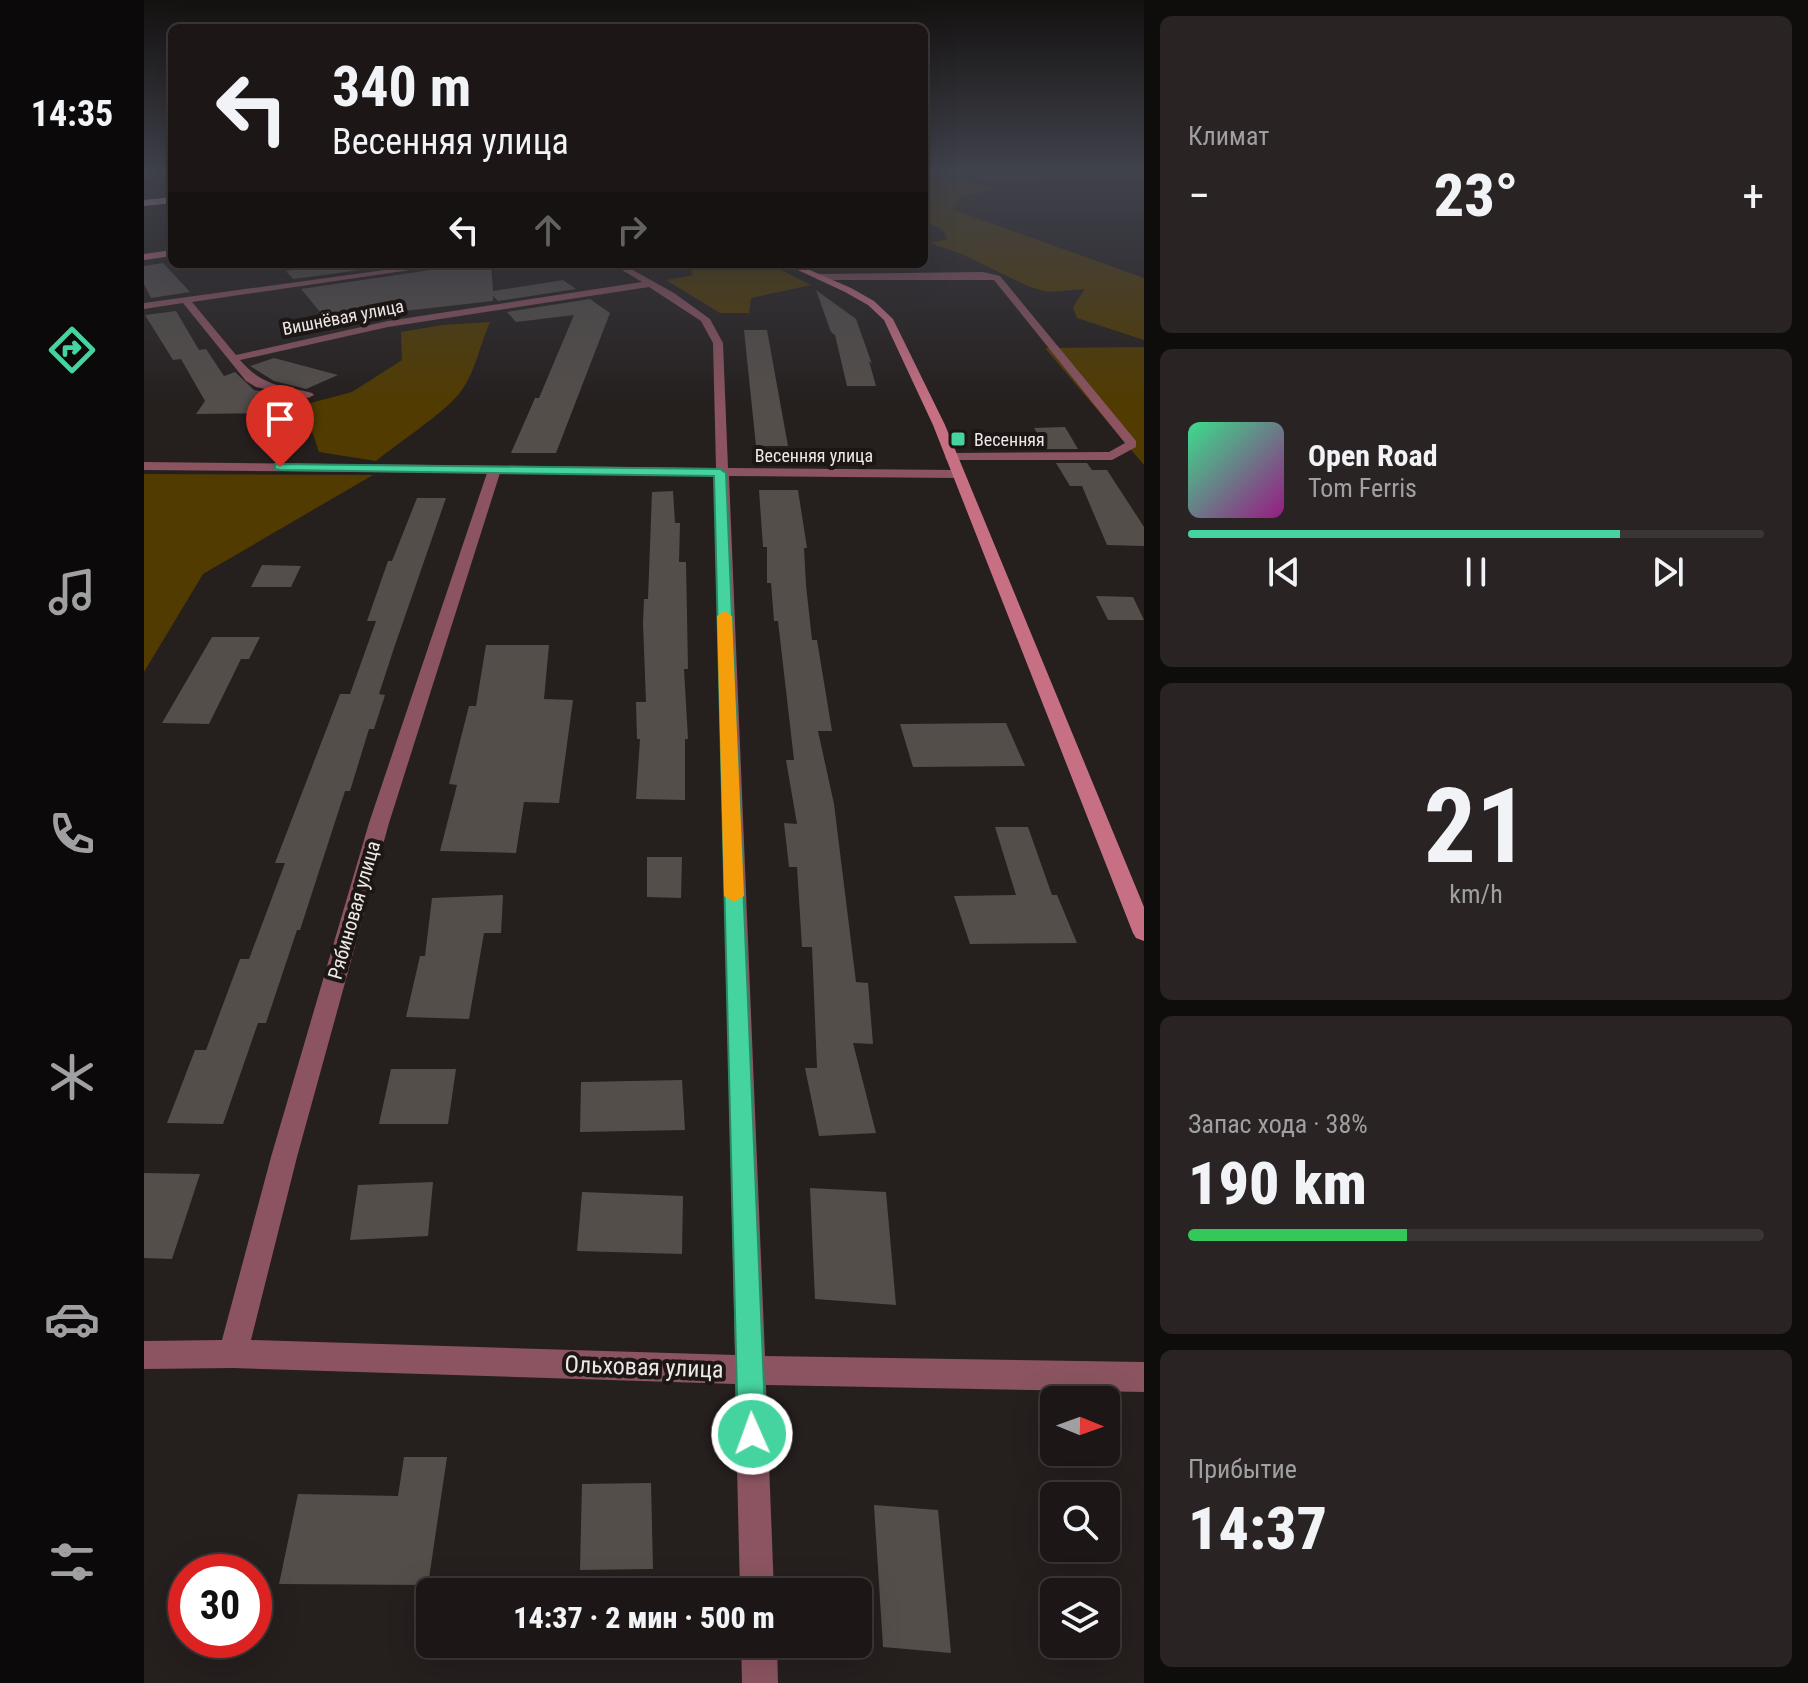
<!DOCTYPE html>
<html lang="ru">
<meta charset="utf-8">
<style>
body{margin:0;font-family:"Roboto Condensed",sans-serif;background:#292423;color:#f1f3f6;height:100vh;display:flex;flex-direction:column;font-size:30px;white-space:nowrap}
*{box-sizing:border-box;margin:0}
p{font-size:26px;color:#a09fa1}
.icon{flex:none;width:44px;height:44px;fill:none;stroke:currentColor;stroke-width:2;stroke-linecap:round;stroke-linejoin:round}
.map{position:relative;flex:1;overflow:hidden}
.drawer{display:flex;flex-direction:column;gap:16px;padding:16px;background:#0f0d0c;width:664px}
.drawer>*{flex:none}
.hud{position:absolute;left:24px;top:24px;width:760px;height:244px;border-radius:12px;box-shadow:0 8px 32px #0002,0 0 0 2px #3a3635;background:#1c1716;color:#f1f3f6;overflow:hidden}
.needle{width:52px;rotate:91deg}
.controls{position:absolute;left:896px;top:1386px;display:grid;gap:16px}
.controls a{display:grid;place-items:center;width:80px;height:80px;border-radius:12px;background:#1c1716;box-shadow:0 8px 32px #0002,0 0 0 2px #3a3635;font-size:40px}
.speed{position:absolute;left:24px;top:1554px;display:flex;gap:16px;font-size:40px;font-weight:700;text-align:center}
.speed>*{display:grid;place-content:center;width:104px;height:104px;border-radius:50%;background:#1c1716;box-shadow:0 8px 32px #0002,0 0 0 2px #3a3635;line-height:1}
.speed .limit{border:12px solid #d22;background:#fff;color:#111}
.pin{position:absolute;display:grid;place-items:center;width:68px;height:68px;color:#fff;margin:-82px -34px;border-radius:50% 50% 50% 0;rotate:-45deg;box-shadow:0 0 8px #0007}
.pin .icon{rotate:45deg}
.me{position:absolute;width:88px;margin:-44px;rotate:358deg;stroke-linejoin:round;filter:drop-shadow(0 0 6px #0008)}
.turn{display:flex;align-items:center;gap:28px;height:168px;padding:0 32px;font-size:36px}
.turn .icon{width:104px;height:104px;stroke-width:2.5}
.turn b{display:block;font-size:56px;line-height:68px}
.lanes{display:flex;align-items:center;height:76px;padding:0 32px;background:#0003;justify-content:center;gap:40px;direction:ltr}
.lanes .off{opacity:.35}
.big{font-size:60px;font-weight:800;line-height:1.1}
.drawer .card{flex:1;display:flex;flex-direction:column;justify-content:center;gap:12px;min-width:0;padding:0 28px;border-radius:12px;background:#292423}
.drawer .dial{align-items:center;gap:0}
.dial b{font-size:104px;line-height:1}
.song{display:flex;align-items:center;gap:24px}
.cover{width:96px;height:96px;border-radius:12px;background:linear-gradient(135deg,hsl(150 70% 55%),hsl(310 70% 35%))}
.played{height:8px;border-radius:4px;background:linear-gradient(90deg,#45d49f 75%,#3a3635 75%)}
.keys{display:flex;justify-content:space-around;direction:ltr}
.heat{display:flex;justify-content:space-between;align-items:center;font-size:44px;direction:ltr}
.charge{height:12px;border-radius:6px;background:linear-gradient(90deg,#34c759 38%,#3a3635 0)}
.trip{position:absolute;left:272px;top:1578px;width:456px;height:80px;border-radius:12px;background:#1c1716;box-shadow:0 8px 32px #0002,0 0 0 2px #3a3635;font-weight:800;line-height:80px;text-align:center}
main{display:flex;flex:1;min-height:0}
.tab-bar{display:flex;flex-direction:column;width:144px;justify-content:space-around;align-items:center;background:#0b0909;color:#a09fa1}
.tab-bar .icon{width:56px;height:56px}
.tab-bar .on{color:#45d49f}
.tab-bar b{font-size:36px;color:#f1f3f6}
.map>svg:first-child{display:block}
.green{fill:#513b00}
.building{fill:#544e4a}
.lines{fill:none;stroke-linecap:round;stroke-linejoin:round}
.path{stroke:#928d8c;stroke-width:2;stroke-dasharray:2 2;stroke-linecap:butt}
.street{fill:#8b5460;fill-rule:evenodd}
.secondary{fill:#c77084;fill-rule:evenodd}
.highway{fill:#efb8c3;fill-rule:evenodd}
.route{fill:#45d49f;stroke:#2d8a67;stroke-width:2}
.slow{fill:#f59e0b}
.poi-dot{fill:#45d49f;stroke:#1c1615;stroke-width:3}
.labels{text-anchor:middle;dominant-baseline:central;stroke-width:8;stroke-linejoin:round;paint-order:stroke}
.far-street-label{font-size:18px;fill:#ede8e7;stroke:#1c1615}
.far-poi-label{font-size:18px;fill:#ede8e7;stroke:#1c1615;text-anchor:start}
.street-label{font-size:20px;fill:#ede8e7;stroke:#1c1615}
.near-street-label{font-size:24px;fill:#ede8e7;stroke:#1c1615}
</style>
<main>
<nav class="tab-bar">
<b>14:35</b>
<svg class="icon on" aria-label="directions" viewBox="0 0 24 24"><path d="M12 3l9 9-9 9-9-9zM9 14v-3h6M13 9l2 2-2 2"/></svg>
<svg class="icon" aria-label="music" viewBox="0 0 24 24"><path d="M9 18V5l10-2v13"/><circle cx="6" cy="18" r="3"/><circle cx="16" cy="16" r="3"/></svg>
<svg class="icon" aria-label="phone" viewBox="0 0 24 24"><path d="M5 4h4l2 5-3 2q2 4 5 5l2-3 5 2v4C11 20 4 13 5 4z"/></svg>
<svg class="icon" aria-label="climate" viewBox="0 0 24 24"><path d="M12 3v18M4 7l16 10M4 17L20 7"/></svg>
<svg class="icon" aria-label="car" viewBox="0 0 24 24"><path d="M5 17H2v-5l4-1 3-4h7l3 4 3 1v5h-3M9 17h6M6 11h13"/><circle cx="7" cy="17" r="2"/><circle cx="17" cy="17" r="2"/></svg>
<svg class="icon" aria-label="filters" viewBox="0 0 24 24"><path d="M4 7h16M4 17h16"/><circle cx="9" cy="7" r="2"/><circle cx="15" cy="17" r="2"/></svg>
</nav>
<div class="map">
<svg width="1000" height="1683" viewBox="0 0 1000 1683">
<rect width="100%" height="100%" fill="#251f1e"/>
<g class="green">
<path d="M820 172H1000V175C971 174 941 174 912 177 869 181 863 188 820 172Z"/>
<path d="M800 177 854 189 817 196 810 210 1000 278V340L933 318 929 307 941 289 904 292 886 287 820 255 786 243 804 239 798 230 780 220V179Z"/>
<path d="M546 264H625L667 285 607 298 605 313H576L522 280 549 275Z"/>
<path d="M346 322C335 346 332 373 314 395 297 415 254 443 232 461L175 452 159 405 208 392 258 360 257 332 298 325Z"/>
<path d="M1000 347V465L901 348Z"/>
<path d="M0 474 229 475 59 574 0 672Z"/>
</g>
<g class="building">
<path d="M19 263 46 292 7 298 0 284V266Z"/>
<path d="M186 264H262L149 279 142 271Z"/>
<path d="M310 264H347L349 291 419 280 432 289 354 301 349 296V301L242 313 186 324 157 289 307 267Z"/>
<path d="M672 290 712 319 728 364 725 361 732 386H703L691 335 687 332Z"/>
<path d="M446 299 466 313 412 453H367L391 398H395L430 315 372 322 363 312Z"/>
<path d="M32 311 55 350 62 349 80 376 91 372 110 390 155 399 147 413 52 414 61 401 37 359 29 360 1 315Z"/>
<path d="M600 330H623L644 446H612Z"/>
<path d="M130 358 194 375 162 389 130 381 106 366Z"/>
<path d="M921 427 934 449H903L890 428Z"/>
<path d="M912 463H943L948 470H963L1000 527V546L963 545 938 486H926Z"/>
<path d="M615 490H654L663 548H660L662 585 668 640H673L688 731H674L690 804 712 982 724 983 729 1044 709 1043 732 1133 675 1136 661 1068H673L668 947H658L653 867H645L640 823 653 824 642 760H650L634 621H630L627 583H623V547H619Z"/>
<path d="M529 491 531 523H536L535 562H542L544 669H540L544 739H541V800L492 799 496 739H493L492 702H502L499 623 500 599H504L508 492Z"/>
<path d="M273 498H302L250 648 235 694 241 695 230 729H225L206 791H201L156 930H153L122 1023H114L79 1124 23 1123 51 1050H62L96 959H105L141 863H131L196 694H206L232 621H223L244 561H248Z"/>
<path d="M118 565 157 566 147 587H107Z"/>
<path d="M952 596 989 597 1000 620H964Z"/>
<path d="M68 637H116L105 659H97L65 724 18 723Z"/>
<path d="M342 645H405L400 699 429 700 415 803 380 802 372 853 296 851 313 785 305 784 325 706H332Z"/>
<path d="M862 723 881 766 769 767 756 724Z"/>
<path d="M851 827H884L908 895H913L933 943 826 944 810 896 872 895Z"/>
<path d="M503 857H538L537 898 503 897Z"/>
<path d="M359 895 357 933H340L325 1019 262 1017 276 956H281L288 898Z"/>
<path d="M247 1069H312L304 1124H235Z"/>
<path d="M538 1080 541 1130 436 1132 437 1082Z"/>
<path d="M0 1173 56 1174 28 1259 0 1258Z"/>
<path d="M289 1182 284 1236 206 1240 214 1185Z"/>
<path d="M666 1188 742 1192 752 1305 671 1299Z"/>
<path d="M438 1192 539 1196 538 1254 433 1251Z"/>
<path d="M260 1457H303L284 1585 135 1584 154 1494 254 1496Z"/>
<path d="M507 1483 509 1569 436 1570 438 1484Z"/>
<path d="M730 1505 794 1510 807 1653 739 1647Z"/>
</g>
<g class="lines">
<path class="path" d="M0 174 18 172"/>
<g class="street">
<path d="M284 264H307L48 302 92 355 244 321 498 282 468 264H478L530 293 566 319 579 343 584 468 812 470 818 474 812 478 585 476 621 1356 1000 1362V1392L622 1385 630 1592H596L591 1384 89 1368 0 1369V1341L78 1340 127 1157 225 823 343 473 0 470V462L572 468 569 343 557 321 505 287 244 327 96 360C119 387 136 385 168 393L170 395 164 398 112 387 102 381 39 303 0 309V303ZM356 473 572 475 591 1355 107 1340 153 1157 245 823Z"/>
<path d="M839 272 856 276 992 441V447L968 460H803L801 457 807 453 965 452 981 443 850 280H675L670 277 675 274Z"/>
<path d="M597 1644H633L634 1683H598Z"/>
</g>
<g class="secondary">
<path d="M28 250V256L0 260V254Z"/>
<path d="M641 264H652L707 288 730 301 749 319 801 425 1000 907V941L992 938 989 933 789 425 740 320 724 305 701 292Z"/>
</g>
<path class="highway" d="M28 197V203L0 206V200Z"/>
</g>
<linearGradient id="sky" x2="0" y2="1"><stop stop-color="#141110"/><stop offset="0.42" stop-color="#40424c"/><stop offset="1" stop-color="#40424c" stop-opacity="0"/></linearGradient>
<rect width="1000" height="407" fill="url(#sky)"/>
<path class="route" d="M131 464 576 469 582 473 622 1434 618 1444 608 1448 598 1444 594 1434 570 476 136 470 131 469Z"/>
<path class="slow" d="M581 611 588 616 600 896 590 902 580 896 573 616Z"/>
<rect class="poi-dot" x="806" y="431" width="16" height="16" rx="4"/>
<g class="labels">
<g class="far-street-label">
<text transform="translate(199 317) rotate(-11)">Вишнёвая улица</text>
<text x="670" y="455">Весенняя улица</text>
</g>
<g class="far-poi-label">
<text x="830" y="439">Весенняя</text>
</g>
<g class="street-label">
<text transform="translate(210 910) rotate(-74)">Рябиновая улица</text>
</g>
<g class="near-street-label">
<text transform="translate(500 1367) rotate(2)">Ольховая улица</text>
</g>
</g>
</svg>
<div class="controls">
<a><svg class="needle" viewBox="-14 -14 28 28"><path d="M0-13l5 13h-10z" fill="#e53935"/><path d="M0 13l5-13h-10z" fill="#a09fa1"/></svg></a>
<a><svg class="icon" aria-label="search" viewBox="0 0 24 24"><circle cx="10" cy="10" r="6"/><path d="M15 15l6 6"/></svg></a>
<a><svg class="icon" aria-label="layers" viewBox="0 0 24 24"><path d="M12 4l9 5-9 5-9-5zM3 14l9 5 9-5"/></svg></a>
</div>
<div class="speed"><div class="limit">30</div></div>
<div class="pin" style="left:136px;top:467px;background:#d93025"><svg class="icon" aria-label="arrive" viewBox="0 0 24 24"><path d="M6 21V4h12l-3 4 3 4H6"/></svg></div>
<svg class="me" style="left:608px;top:1434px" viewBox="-20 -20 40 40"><circle r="17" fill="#45d49f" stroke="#fff" stroke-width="3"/><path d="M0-11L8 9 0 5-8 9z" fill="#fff"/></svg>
<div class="trip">14:37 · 2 мин · 500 m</div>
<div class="hud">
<div class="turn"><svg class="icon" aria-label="left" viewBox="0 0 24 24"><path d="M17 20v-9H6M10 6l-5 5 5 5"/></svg><div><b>340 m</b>Весенняя улица</div></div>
<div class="lanes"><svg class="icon" aria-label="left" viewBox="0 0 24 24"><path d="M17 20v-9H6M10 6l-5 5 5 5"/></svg><svg class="icon off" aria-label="ahead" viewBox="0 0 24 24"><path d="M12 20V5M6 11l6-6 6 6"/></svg><svg class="icon off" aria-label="right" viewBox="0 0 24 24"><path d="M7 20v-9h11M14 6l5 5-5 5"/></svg></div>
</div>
</div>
<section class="drawer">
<div class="card"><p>Климат</p>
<div class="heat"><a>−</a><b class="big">23°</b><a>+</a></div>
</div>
<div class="card">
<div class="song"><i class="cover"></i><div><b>Open Road</b><p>Tom Ferris</p></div></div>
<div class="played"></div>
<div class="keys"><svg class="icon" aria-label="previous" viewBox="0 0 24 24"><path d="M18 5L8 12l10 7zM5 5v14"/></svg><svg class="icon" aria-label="pause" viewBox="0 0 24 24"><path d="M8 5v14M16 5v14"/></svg><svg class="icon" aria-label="next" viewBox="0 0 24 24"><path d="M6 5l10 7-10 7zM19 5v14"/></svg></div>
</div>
<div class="card dial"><b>21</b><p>km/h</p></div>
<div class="card"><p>Запас хода · 38%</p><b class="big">190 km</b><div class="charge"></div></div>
<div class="card"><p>Прибытие</p><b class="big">14:37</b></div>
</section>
</main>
